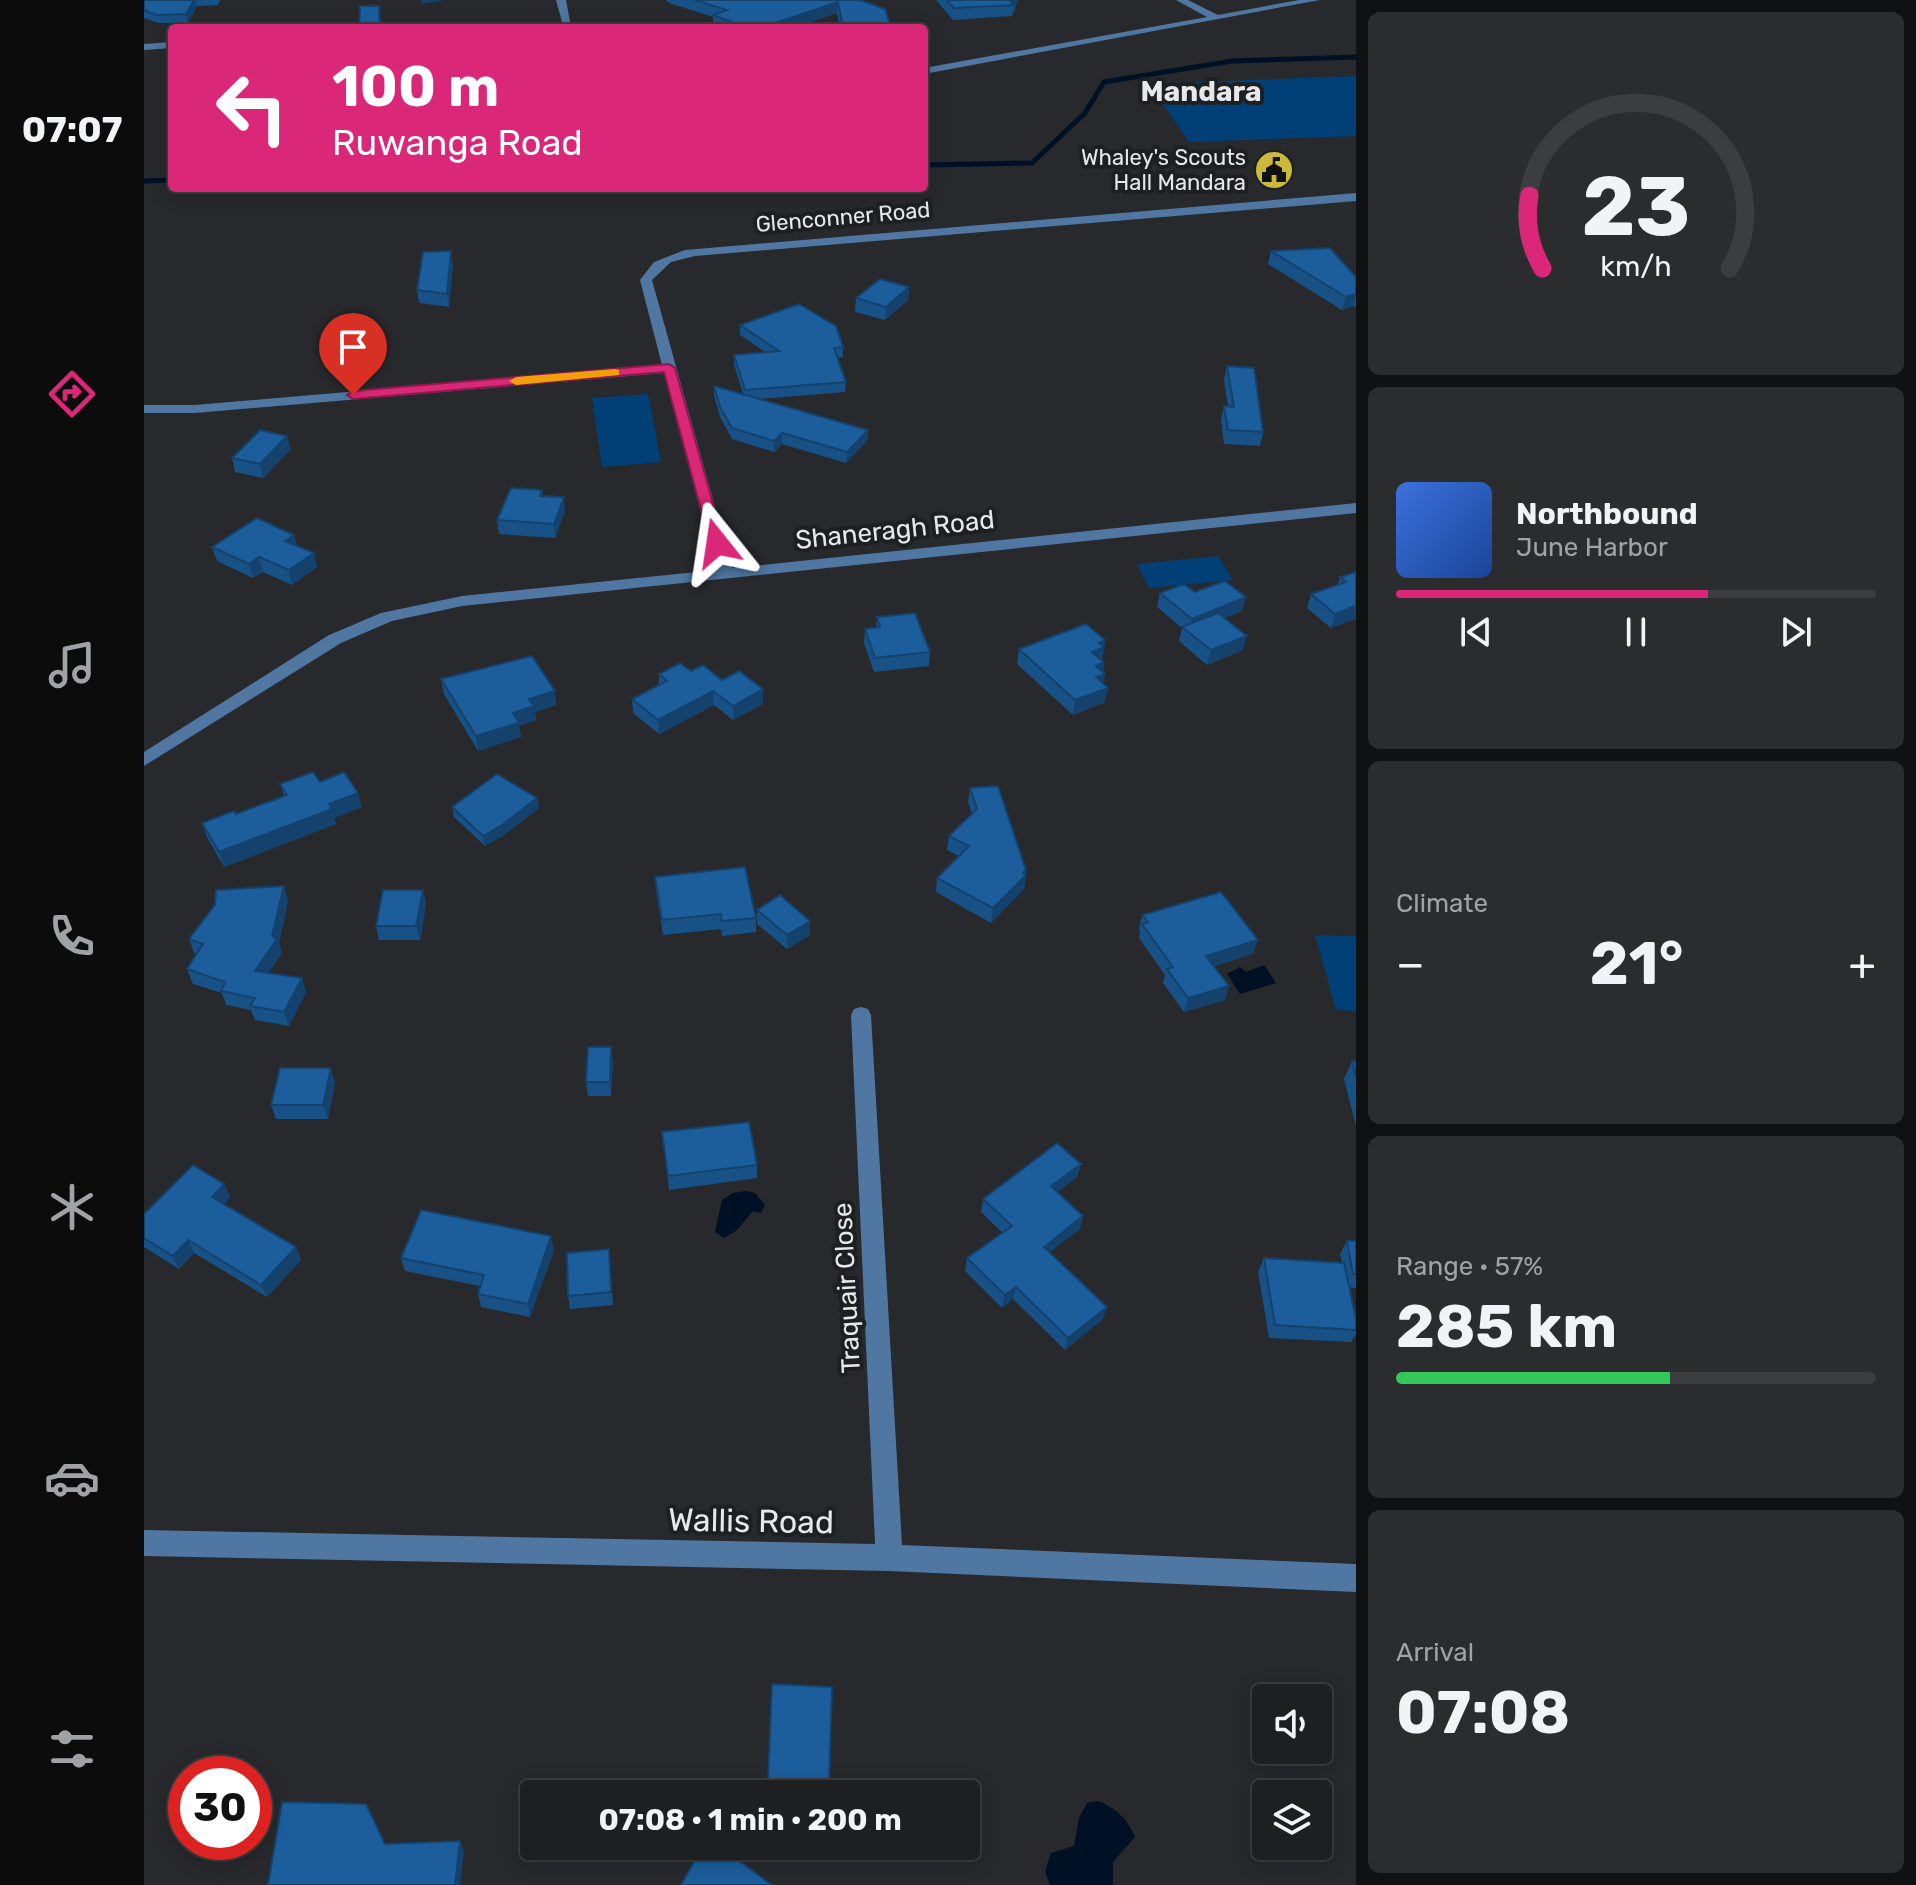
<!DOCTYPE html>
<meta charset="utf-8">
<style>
body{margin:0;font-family:Rubik,sans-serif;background:#2a2c2e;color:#f1f3f6;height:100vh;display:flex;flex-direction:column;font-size:30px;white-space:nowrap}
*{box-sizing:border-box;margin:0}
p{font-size:26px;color:#a0a2a5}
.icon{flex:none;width:44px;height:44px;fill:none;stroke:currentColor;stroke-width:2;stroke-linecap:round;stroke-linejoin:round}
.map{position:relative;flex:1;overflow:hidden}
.details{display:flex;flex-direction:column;gap:12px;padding:12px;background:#101112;width:560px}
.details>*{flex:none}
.hud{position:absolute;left:24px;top:24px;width:760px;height:168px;border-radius:8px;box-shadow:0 4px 20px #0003,0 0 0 2px #3b3d3f;background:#db2777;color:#fff;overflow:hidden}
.controls{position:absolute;left:1108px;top:1684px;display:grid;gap:16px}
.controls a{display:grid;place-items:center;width:80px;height:80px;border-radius:8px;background:#1d1f21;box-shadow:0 4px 20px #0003,0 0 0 2px #3b3d3f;font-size:40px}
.speed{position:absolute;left:24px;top:1756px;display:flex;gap:16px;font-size:40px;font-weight:700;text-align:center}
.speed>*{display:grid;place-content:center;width:104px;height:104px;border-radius:50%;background:#1d1f21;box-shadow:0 4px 20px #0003,0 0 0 2px #3b3d3f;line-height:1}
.speed .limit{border:12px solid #d22;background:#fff;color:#111}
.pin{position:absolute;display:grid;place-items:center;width:68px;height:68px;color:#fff;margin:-82px -34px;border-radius:50% 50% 50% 0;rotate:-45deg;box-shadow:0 0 8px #0007}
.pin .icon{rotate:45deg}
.me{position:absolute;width:88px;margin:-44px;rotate:345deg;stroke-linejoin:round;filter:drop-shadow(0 0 6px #0008)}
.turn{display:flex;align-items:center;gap:28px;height:168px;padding:0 32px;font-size:36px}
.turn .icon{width:104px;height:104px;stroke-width:2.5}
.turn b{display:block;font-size:56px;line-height:68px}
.big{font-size:60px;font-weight:700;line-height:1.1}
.details .card{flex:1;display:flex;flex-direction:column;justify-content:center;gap:12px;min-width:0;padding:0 28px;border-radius:12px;background:#2a2c2e}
.details .dial{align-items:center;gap:0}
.dial svg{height:208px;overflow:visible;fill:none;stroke:#3b3d3f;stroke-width:7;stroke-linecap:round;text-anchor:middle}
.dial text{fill:#f1f3f6;stroke:none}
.song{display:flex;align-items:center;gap:24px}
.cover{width:96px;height:96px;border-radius:12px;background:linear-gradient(135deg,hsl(220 70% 55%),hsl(220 70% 35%))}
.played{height:8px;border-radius:4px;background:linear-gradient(90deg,#db2777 65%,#3b3d3f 65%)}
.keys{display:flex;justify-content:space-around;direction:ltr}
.heat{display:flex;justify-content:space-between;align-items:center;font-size:44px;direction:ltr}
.charge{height:12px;border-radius:6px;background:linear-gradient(90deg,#34c759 57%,#3b3d3f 0)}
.trip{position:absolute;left:376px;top:1780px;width:460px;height:80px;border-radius:8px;background:#1d1f21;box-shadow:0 4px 20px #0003,0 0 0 2px #3b3d3f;font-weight:700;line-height:80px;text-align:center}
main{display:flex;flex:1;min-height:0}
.tabs{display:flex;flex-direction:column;width:144px;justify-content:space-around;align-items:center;background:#0c0c0d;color:#a0a2a5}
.tabs .icon{width:56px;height:56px}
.tabs .selected{color:#db2777}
.tabs b{font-size:36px;color:#f1f3f6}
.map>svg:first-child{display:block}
.green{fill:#004076}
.water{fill:#011125}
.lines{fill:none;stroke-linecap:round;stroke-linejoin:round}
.stream{stroke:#011125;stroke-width:5}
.minor{fill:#4f77a2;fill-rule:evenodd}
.wall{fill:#185186}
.shaded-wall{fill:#14426d}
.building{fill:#1c5e9c;stroke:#14426d;stroke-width:2}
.route{fill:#db2777;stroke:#8e194d;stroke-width:2}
.slow{fill:#f59e0b}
.labels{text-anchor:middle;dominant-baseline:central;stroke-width:8;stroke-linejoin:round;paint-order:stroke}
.far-poi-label{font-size:22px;fill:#e7e8ea;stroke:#1d2022;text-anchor:end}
.far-street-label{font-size:22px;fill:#e7e8ea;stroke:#1d2022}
.street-label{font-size:26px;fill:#e7e8ea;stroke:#1d2022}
.far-district-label{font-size:28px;font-weight:bold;fill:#e7e8ea;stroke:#1d2022}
.near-street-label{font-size:32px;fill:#e7e8ea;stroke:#1d2022}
</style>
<main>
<nav class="tabs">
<b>07:07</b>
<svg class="icon selected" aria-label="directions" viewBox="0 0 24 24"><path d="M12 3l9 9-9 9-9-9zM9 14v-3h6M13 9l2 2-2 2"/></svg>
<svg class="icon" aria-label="music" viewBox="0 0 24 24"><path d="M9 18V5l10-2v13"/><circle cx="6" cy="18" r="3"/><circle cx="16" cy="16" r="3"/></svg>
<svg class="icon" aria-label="phone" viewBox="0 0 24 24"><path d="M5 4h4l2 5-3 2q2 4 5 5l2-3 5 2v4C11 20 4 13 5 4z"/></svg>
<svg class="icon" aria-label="climate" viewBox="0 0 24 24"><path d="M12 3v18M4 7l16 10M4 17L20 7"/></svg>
<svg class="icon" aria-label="car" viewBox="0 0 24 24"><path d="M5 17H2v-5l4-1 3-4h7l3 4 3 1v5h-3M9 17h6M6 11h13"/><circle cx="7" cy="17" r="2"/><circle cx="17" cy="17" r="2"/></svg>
<svg class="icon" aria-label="filters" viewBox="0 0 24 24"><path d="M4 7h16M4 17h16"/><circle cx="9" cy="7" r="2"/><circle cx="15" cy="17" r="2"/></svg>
</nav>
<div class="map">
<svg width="1212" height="1885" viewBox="0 0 1212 1885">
<rect width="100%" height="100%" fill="#27292c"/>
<g class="green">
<path d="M1212 76V136L1045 142 1005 84Z"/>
<path d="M504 394 517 462 458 467 448 398Z"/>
<path d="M1074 556 1089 580 1005 588 993 564Z"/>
<path d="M1171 935 1212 936V1011L1192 1010Z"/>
</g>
<g class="water">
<path d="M1120 965 1132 983 1096 994 1083 974 1096 967 1102 972Z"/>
<path d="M601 1191 611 1193 621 1205 617 1213 609 1211 592 1231 580 1238 571 1232 578 1200 589 1193Z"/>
<path d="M954 1801C973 1809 983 1818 991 1837L969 1862V1885H906L901 1872 907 1853 930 1846 935 1818 943 1803Z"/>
</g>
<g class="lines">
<g class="stream">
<path d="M780 165 888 163 941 113 960 82 1088 61 1212 57"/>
<path d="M0 181 28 180"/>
</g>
<g class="minor">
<path d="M412 0H422L427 27 360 28 365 25 418 22Z"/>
<path d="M1032 0H1044L1074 15 1155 0H1176L780 74V68L1063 17Z"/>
<path d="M28 42V48L0 50V44Z"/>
<path d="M1212 193V201L551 256 527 262 508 280 588 568 1212 503V513L318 606 248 621 197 643 0 766V752L185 635 237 613 318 596 572 570 520 373 51 413H0V405H51L518 365 496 280 510 262 541 250Z"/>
<path d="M717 1007 724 1009 727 1015 758 1545 1212 1564V1592L745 1571 0 1556V1530L731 1544 707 1015 710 1009Z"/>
</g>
</g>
<g class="wall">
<path d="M0 0H76L74 5 53 6 44 23H15L0 18Z"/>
<path d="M522 0H716L747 28H696L693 13 650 28H574L569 26V17L525 3Z"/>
<path d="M792 0H872L871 12H869L868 16 809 20Z"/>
<path d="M1127 251 1212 277V308L1210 306 1198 310 1124 264Z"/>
<path d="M309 264 305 307 275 303 273 290Z"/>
<path d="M765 287 764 300 741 320 711 312 712 298Z"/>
<path d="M596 325 699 347V357L693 358 702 382 701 392 615 399 724 430 723 441 702 463 638 444 630 452 588 439 576 417 570 396V386L599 394 590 365V355L621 352 596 335Z"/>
<path d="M1083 366 1119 432 1116 446 1080 444 1077 420 1080 406H1084L1080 380Z"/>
<path d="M147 449 119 478 91 472 88 458Z"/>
<path d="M398 490 399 496 421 511 411 538 355 534 353 520Z"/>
<path d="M153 546 170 553 173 567 148 585 119 572 109 578 73 561 68 547Z"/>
<path d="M1212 572 1187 628 1163 608 1167 594 1194 585 1196 577Z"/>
<path d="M1051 592 1098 611 1081 618 1099 650 1063 665 1035 641 1038 628 1013 607 1016 593Z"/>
<path d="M733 617 786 652 785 666 730 672 720 643 721 629 732 628Z"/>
<path d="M961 640 958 660 960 662 959 671 961 674 959 683 961 702 929 715 873 664 875 649Z"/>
<path d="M547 671 619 689V704L589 720 570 705 515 734 489 713 488 699 515 685V674Z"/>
<path d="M297 679 412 705 391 712 392 720 375 726 377 737 334 751 300 694Z"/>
<path d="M176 782 218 807 190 818 192 824 80 867 63 837 58 823 92 814 140 796 136 784Z"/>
<path d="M826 788 882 870 880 889 847 923 792 892 793 878 815 856 803 850 805 836 828 814 824 802Z"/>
<path d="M393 798 395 808 360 835 341 846 310 817 308 807Z"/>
<path d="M511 877 612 918V932L578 936 577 929 519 935 512 891Z"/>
<path d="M279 890 282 904 276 940H235L232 926Z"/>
<path d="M144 901 135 943 138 953 124 973 162 992 145 1026 111 1020 107 1010 82 1005 78 993 49 984 43 969 53 954 50 953 45 939Z"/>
<path d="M613 910 666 921V935L643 949 613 924Z"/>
<path d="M998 915 1109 954 1070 966 1085 986 1081 1000 1040 1012 1019 983 1021 975 995 938 996 932 995 929Z"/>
<path d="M469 1061 467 1096H444L442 1082Z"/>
<path d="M1208 1061H1212V1126L1200 1079Z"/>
<path d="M191 1082 184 1119H132L127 1105Z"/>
<path d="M518 1132 613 1165V1178L525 1190Z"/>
<path d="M937 1164 933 1177 913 1192 939 1216 936 1229 906 1252 959 1319 921 1350 869 1299 858 1308 821 1271 823 1258 859 1233 837 1212 839 1199Z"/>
<path d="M80 1184 86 1197 80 1204 152 1247 157 1260 123 1297 50 1253 35 1269 0 1247V1214Z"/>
<path d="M1203 1241H1212V1288L1205 1287 1212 1319V1334L1207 1342 1125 1338 1114 1272 1120 1258 1198 1263 1196 1254Z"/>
<path d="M465 1249 469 1305 426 1309 424 1296Z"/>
<path d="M410 1250 386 1317 337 1307 334 1294 336 1286 261 1271 257 1258Z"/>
<path d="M628 1684 685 1785 684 1794 624 1790Z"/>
</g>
<g class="shaded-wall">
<path d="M50 0H52L53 6 44 23 42 14Z"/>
<path d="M277 0H301L277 4Z"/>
<path d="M866 1H873L871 12H869L870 5Z"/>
<path d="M694 2 693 13 650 28H616Z"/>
<path d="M307 251 309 264 305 307 303 294Z"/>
<path d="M765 287 764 300 741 320 742 307Z"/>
<path d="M1212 294 1210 306 1198 310 1202 297Z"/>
<path d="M724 430 723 441 702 463 703 452Z"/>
<path d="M638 433V444L630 452V441Z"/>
<path d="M143 436 147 449 119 478 116 464Z"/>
<path d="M420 497 421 511 411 538 410 524Z"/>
<path d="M150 535 154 549 141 541Z"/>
<path d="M170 553 173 567 148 585 145 570Z"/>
<path d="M115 557 119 572 109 578 105 564Z"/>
<path d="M1102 597 1098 611 1044 633 1048 619Z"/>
<path d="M1212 606V619L1187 628 1191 614Z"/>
<path d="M1103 636 1099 650 1063 665 1067 650Z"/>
<path d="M961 640 957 661 948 652 955 643Z"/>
<path d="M960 662 958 675 961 674 958 688 949 691 952 666Z"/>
<path d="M964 688 961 702 929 715 931 700Z"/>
<path d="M619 689V704L589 720V706Z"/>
<path d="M411 691 412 705 391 712 392 720 375 726 377 737 334 751 332 736 369 713 385 699Z"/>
<path d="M569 691 570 705 515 734 514 720Z"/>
<path d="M214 793 218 807 190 818 192 824 80 867 75 852 185 804Z"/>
<path d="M393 798 395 808 360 835 341 846 339 836Z"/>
<path d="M882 870 880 889 847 923 849 908Z"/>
<path d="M140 886 144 901 135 943 138 953 116 985 111 971 128 936Z"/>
<path d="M279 890 282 904 276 940 272 926Z"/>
<path d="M666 921V935L643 949V935Z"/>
<path d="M1114 940 1109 954 1058 970 1062 956Z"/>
<path d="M158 978 162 992 145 1026 140 1012Z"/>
<path d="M1085 986 1081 1000 1040 1012 1044 998Z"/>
<path d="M467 1047 469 1061 467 1096 466 1082Z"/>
<path d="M187 1068 191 1082 184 1119 179 1105Z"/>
<path d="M937 1164 933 1177 904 1199 907 1186Z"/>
<path d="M80 1184 86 1197 74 1210 68 1197Z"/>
<path d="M939 1216 936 1229 897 1259 900 1247Z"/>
<path d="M407 1236 410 1250 386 1317 384 1304Z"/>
<path d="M44 1240 50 1253 35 1269 29 1256Z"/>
<path d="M152 1247 157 1260 123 1297 117 1285Z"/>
<path d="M872 1287 869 1299 858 1308 861 1295Z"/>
<path d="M963 1307 959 1319 921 1350 924 1338Z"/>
<path d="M316 1841 320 1850 316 1885H311Z"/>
</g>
<g class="building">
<path d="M0 0H50L42 14 12 15 0 10Z"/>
<path d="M551 0H716L741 9 747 28H699L694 2 616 28H602L569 15 583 10Z"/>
<path d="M803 0H872L873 1H866L870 5 810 8Z"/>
<path d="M216 6H235L236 28H215Z"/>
<path d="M1186 248 1212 277V294L1202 297 1127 251Z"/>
<path d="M307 251 303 294 273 290 279 252Z"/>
<path d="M736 279 765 287 742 307 712 298Z"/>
<path d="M655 304 692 326 699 347 690 348 702 382 601 390 590 355 635 351 596 325Z"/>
<path d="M1083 366 1110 368 1119 432 1084 430 1080 406 1090 407Z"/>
<path d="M570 386 724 430 703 452 638 433 630 441 588 428 576 407Z"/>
<path d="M116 430 143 436 116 464 88 458Z"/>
<path d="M367 488 398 490 396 496 420 497 410 524 353 520Z"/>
<path d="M113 518 150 535 141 541 170 553 145 570 115 557 105 564 68 547Z"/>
<path d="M1212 572V606L1191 614 1167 594 1202 582 1196 577Z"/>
<path d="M1081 581 1102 597 1048 619 1016 593 1040 584 1051 592Z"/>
<path d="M771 613 786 652 731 658 721 629 736 627 733 617Z"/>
<path d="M1074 613 1103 636 1067 650 1038 627Z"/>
<path d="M942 624 961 640 955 643 960 647 948 652 960 662 952 666 961 674 952 677 964 688 931 700 875 649Z"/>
<path d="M388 656 411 691 385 699 390 706 369 713 375 723 332 736 297 679Z"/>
<path d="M536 663 547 671 559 665 578 680 595 671 619 689 589 706 569 691 514 720 488 699 523 681 515 674Z"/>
<path d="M169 772 176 782 200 772 214 793 185 804 188 809 75 852 58 823 90 811 92 814 143 795 136 784Z"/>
<path d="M353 774 393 798 358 825 339 836 308 807Z"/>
<path d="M854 786 882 870 879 873 882 875 849 908 793 878 825 846 805 836 833 809 826 788Z"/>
<path d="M601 867 612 918 578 921 577 914 518 920 511 877Z"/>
<path d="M140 886 128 936 133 939 111 971 158 978 140 1012 106 1006 111 998 77 991 81 982 43 969 59 944 45 939 71 905 72 890Z"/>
<path d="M239 890H279L272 926H232Z"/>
<path d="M1077 892 1114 940 1062 956 1085 986 1044 998 1023 969 1029 967 998 924 1004 922 998 915Z"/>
<path d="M636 895 666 921 643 935 613 910Z"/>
<path d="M444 1047H467L466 1082H442Z"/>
<path d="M1208 1061H1212V1077Z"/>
<path d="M136 1068H187L179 1105H127Z"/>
<path d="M605 1122 613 1165 524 1176 518 1132Z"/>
<path d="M913 1143 937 1164 907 1186 939 1216 900 1247 963 1307 924 1338 872 1287 861 1295 823 1258 868 1226 839 1199Z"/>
<path d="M49 1165 80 1184 68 1197 152 1247 117 1285 44 1240 29 1256 0 1238V1214Z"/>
<path d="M277 1210 407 1236 384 1304 334 1294 340 1275 257 1258Z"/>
<path d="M1203 1241H1212V1274H1209Z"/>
<path d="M465 1249 467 1292 424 1296 423 1253Z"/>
<path d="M1120 1258 1200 1263 1212 1319V1330L1131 1325Z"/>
<path d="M628 1684 688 1687 685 1785 624 1781Z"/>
<path d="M138 1802 222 1804 241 1844 316 1841 311 1885H124Z"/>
<path d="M559 1846H575L628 1885H537Z"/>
</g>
<path class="route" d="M525 364 531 368 580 543 578 546 573 547 566 543 520 372 209 399 203 395 209 391Z"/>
<path class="slow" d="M471 369 475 370V375L372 385 365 381 372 377Z"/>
<defs>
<g id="civic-disc" transform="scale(2)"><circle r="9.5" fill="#cbba39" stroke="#1d2022"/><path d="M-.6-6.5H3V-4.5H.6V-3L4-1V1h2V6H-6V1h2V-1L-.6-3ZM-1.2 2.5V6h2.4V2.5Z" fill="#111"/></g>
</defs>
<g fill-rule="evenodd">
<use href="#civic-disc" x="1130" y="170"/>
</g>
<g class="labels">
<g class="far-poi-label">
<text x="1102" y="157">Whaley's Scouts<tspan x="1102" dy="25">Hall Mandara</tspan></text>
</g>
<g class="far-street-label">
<text transform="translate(699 217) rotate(-5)">Glenconner Road</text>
</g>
<g class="street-label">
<text transform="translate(751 530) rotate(-6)">Shaneragh Road</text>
<text transform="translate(703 1288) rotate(-93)">Traquair Close</text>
</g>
<g class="far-district-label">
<text x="1057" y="91">Mandara</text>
</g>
<g class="near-street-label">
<text transform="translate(607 1521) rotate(1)">Wallis Road</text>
</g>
</g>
</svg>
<div class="controls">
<a><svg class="icon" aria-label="sound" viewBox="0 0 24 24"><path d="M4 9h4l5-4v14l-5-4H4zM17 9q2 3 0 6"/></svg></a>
<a><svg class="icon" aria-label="layers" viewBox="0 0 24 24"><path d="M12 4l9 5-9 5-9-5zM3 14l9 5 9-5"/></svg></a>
</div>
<div class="speed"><div class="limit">30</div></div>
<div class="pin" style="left:209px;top:395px;background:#d93025"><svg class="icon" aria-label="arrive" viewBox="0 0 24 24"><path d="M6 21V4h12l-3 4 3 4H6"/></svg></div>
<svg class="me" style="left:573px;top:543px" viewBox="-20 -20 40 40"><path d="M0-17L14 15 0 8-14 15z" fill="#db2777" stroke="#fff" stroke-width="4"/></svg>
<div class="trip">07:08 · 1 min · 200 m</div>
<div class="hud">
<div class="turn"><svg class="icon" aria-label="left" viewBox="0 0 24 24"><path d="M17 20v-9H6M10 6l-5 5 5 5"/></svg><div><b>100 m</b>Ruwanga Road</div></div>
</div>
</div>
<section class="details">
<div class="card dial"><svg viewBox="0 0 100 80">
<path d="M14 69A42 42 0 1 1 86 69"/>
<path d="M14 69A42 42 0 0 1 9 41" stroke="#db2777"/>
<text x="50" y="56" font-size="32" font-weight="700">23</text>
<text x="50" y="72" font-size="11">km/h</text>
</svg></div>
<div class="card">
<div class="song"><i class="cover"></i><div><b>Northbound</b><p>June Harbor</p></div></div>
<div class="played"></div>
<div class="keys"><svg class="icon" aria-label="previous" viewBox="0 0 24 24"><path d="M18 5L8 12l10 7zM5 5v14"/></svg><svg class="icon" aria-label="pause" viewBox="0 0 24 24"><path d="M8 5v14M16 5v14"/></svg><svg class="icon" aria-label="next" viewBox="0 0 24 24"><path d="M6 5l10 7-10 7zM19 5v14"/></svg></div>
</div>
<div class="card"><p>Climate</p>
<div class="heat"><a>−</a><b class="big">21°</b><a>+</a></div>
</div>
<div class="card"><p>Range · 57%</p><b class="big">285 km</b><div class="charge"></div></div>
<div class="card"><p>Arrival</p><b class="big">07:08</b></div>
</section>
</main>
